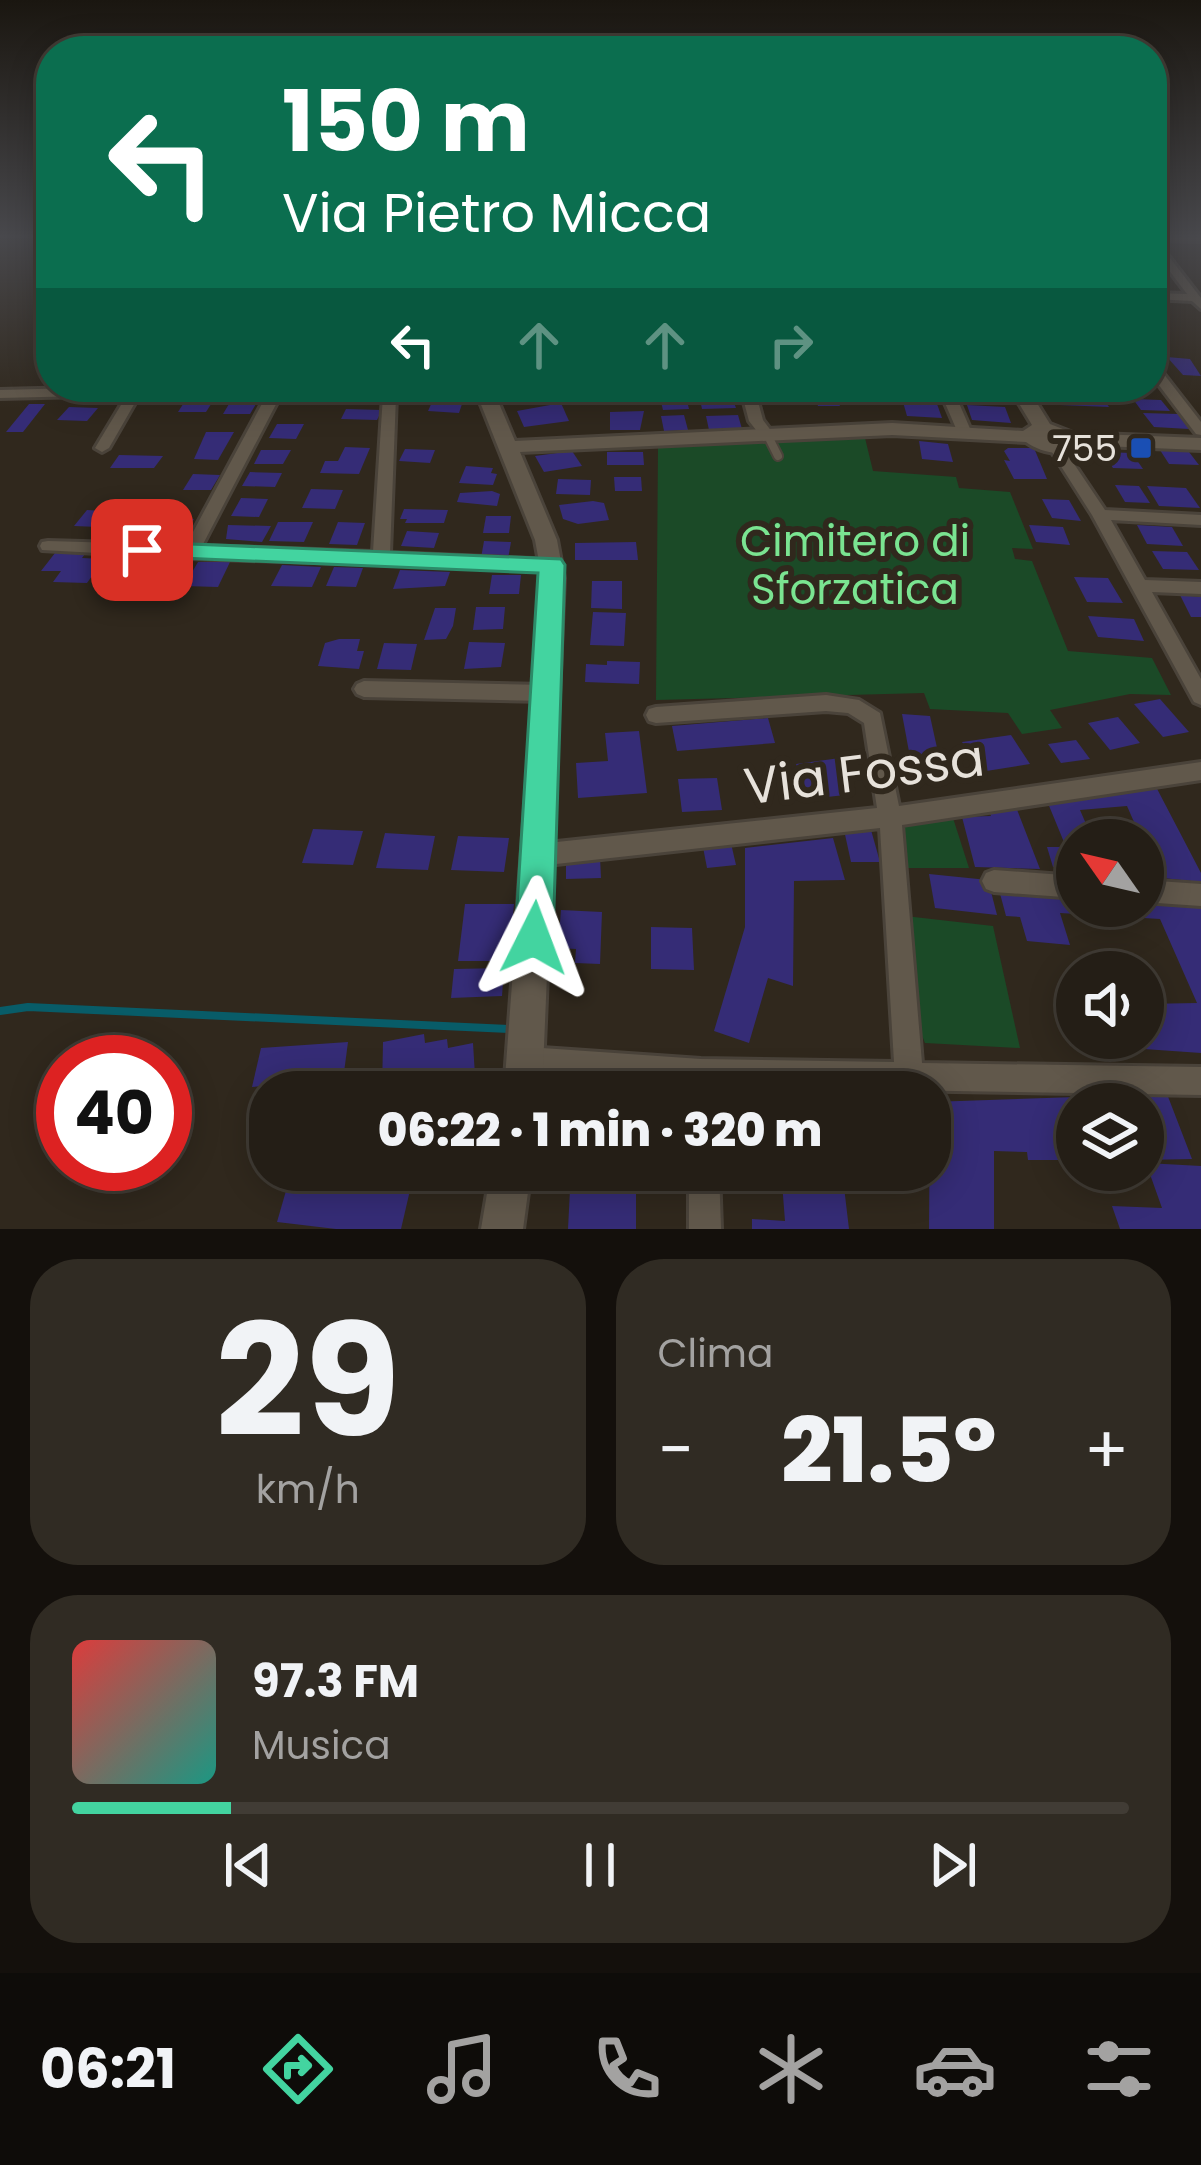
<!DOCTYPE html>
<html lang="it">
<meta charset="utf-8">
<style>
body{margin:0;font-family:Poppins,sans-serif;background:#302b23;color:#f1f3f6;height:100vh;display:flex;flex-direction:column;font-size:45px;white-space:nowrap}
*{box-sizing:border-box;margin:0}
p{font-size:39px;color:#a3a2a1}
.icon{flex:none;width:66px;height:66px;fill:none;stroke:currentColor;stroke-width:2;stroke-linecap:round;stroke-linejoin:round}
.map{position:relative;height:1229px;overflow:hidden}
.details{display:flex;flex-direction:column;gap:30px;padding:30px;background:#14100c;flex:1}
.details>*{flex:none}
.hud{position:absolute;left:36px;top:36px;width:1131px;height:366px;border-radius:48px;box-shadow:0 6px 30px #0003,0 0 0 3px #413c35;background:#0b6e4f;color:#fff;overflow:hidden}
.needle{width:78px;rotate:304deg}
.controls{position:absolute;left:1056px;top:819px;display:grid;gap:24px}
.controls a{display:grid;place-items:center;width:108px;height:108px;border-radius:50%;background:#241e16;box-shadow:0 6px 30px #0003,0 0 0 3px #413c35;font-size:60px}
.speed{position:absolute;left:36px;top:1035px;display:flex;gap:24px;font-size:60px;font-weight:700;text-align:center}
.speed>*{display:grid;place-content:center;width:156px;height:156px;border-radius:50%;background:#241e16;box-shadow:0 6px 30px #0003,0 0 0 3px #413c35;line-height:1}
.speed .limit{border:18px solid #d22;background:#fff;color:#111}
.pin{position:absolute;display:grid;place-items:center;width:102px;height:102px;color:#fff;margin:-51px;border-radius:24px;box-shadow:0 6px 18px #0006}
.me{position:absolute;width:132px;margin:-66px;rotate:3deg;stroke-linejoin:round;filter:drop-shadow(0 0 9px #0008)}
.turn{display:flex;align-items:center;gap:42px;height:252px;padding:0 48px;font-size:54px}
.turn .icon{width:156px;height:156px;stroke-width:2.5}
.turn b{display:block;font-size:84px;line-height:102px}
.lanes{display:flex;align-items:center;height:114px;padding:0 48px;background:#0003;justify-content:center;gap:60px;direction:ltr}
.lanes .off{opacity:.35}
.big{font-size:90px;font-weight:800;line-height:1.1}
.details .card{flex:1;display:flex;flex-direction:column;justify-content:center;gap:18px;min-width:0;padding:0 42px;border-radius:48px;background:#302b23}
.details .dial{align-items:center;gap:0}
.dial b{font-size:156px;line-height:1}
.song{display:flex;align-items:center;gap:36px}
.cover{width:144px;height:144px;border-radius:18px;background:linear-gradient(135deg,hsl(0 70% 55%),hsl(170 70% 35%))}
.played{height:12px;border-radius:6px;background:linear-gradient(90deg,#43d4a0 15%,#413c35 15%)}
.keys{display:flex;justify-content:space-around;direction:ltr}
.heat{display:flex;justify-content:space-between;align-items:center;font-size:66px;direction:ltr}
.details .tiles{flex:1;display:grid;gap:30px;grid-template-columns:1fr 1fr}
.card:last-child{grid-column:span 2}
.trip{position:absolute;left:249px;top:1071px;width:702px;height:120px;border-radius:48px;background:#241e16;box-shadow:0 6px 30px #0003,0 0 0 3px #413c35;font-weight:800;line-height:120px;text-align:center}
.tab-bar{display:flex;height:192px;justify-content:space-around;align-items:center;background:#0e0c09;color:#a3a2a1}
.tab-bar .icon{width:84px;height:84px}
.tab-bar .active{color:#43d4a0}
.tab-bar b{font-size:54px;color:#f1f3f6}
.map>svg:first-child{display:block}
.green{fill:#1b4a27}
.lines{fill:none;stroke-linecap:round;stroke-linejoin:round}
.stream{stroke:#085c68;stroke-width:8}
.building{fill:#352c76}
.lane-casing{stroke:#4a433a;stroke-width:12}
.street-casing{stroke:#4a433a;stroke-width:6}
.secondary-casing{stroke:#4a433a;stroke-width:6}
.lane{stroke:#61584b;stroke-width:8}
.street{fill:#61584b;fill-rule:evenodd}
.secondary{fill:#61584b;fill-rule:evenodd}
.route{fill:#43d4a0;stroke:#2c8a68;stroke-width:3}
.transit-dot{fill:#1a4fb4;stroke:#30281d;stroke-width:4.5}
.labels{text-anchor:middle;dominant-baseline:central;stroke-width:12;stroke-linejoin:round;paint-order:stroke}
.far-poi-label{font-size:36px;fill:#e7e2db;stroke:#30281d;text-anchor:end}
.park-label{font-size:42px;fill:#7ae491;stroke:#30281d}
.near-street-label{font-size:51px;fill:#e7e2db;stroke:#30281d}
</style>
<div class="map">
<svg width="1201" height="1229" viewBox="0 0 1201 1229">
<rect width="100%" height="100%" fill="#30281d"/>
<g class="green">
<path d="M851 438H865L873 471 956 477 959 488 1010 492 1033 549 1012 548 1015 559 1032 561 1068 651 1152 658 1171 695 1130 694 1050 710 1062 728 1022 734 1008 713 930 709 924 693 656 700 658 448Z"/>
<path d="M953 818 969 868H902L899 825Z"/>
<path d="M905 916 993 926 1020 1048 925 1043 914 1016Z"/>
</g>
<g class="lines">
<path class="stream" d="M0 1011 28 1007 509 1029"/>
</g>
<g class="building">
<path d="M1167 357 1190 359 1201 376 1183 375Z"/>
<path d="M792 387H850L856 399H837L840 406H818L812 392 794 393Z"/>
<path d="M1049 387H1096L1109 407 1060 405Z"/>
<path d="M699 395H731L736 408 702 409Z"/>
<path d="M686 397 689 409 663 410 660 398Z"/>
<path d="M187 398H215L206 412H178Z"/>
<path d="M232 399H259L250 414H223Z"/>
<path d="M1133 399 1161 400 1170 411 1141 410Z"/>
<path d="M433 400 463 401 459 413 428 411Z"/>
<path d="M903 402 937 404 942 418 907 416Z"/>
<path d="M561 403 569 421 524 427 517 411Z"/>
<path d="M29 404H45L23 432H6Z"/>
<path d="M967 405 1005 407 1011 423 972 420Z"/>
<path d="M69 407 98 408 87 421 57 420Z"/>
<path d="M346 409 382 410 377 420 341 419Z"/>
<path d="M644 411 640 430H610V412Z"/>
<path d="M1143 413 1178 414 1189 429 1154 427Z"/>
<path d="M684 415 688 430 664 431 661 416Z"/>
<path d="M738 415 742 429 709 430 706 416Z"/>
<path d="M277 424H304L296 439 269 438Z"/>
<path d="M206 432H234L218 460 194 459Z"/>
<path d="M919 441 948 444 953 462 922 459Z"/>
<path d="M345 447 370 448 359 474 320 473 325 461H338Z"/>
<path d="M1008 448H1034L1047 479H1014L1004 460 1010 461 1004 451Z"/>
<path d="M405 449 435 450 430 463 399 461Z"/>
<path d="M261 450H291L283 464H254Z"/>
<path d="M1160 450 1189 452 1199 465 1169 464Z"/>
<path d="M572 451 582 466 544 472 535 456Z"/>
<path d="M607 452H643L644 465H607Z"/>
<path d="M1102 452 1132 453 1143 469 1113 468Z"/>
<path d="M119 455 163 456 154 468H110Z"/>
<path d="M466 466 493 468 491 473 497 474 493 485 459 483Z"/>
<path d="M250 472 282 473 275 487 242 486Z"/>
<path d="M193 474 220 475 211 490H183Z"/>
<path d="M614 477H641L642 491H615Z"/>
<path d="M558 479 591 480 590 495 556 494Z"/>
<path d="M1115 485 1139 486 1150 503 1125 502Z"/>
<path d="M1147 486 1186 488 1200 508 1159 506Z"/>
<path d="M311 489 343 490 335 509 302 508Z"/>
<path d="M492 491 500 494 497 506 457 502 460 493Z"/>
<path d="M241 498 268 499 259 517 231 516Z"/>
<path d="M1042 499 1069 500 1081 521 1052 518Z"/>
<path d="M593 501 604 503 609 520 578 524 563 519 559 505Z"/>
<path d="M404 509 448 510 444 523H405L407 519H400Z"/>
<path d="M87 510 134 513 122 528 74 526Z"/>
<path d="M486 516H511L509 533H483Z"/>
<path d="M160 517 194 519 184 533 150 531Z"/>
<path d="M278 522H313L304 542 269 541Z"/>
<path d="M338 522 365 523 357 545 329 544Z"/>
<path d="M228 525 271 526 262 542 226 539Z"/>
<path d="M1029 525 1063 527 1070 545 1036 542Z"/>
<path d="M1137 525 1172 527 1183 546 1147 544Z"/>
<path d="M407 531 439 533 434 548 401 546Z"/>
<path d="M484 541 511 542 508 559 481 558Z"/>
<path d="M636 542 638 560H575V543Z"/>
<path d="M1152 551 1187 552 1199 570 1163 569Z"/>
<path d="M55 553 85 554 82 558 104 559 87 583 53 582 61 571H41Z"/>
<path d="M133 559 166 561 150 584 116 583Z"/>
<path d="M198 562H230L218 587 184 586Z"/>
<path d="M282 565 321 567 312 587 271 586Z"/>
<path d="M334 567 363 568 356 587 326 586Z"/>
<path d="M400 570 450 572 445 586 393 589Z"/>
<path d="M492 575H521L519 594H489Z"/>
<path d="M1074 577 1108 578 1123 603 1087 602Z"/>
<path d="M592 581H622V609L591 608Z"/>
<path d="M1180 595 1201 597V617H1191Z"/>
<path d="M476 607H505L503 629 473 630Z"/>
<path d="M435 608H456L453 626 446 639 424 640Z"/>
<path d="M593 612 626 613 624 646 590 645Z"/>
<path d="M1088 616 1134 619 1144 641 1098 637Z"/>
<path d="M339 639H360L357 651H364L359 669 318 666 325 643Z"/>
<path d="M469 642 505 643 501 667 464 669Z"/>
<path d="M384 643 417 644 411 670 377 669Z"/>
<path d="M607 661 640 662 639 684 585 682 586 664 607 665Z"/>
<path d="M1160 699 1189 732 1163 737 1134 704Z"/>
<path d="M902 714 930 716 943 775 913 773Z"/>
<path d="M1118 717 1140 743 1110 750 1088 723Z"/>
<path d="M768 718 775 743 677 751 672 726Z"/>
<path d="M639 731 647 793 578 798 576 763 608 761 605 733Z"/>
<path d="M1011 735 1030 764 980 772 962 742Z"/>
<path d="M1076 740 1090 759 1061 763 1048 744Z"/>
<path d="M840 758 854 794 809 799 796 764Z"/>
<path d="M717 778 722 810 682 812 678 779Z"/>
<path d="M1154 783 1201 873V882L1143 876 1145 847 1127 806 1080 810 1093 840H1077V870L1053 867 1047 847H1066L1045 796Z"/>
<path d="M1016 807 1040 869 975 867 962 817 991 816 988 809Z"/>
<path d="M313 829 363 831 353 865 302 863Z"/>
<path d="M844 830H871L880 862H851Z"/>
<path d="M385 833 435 836 428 870 376 868Z"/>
<path d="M458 836 509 838 504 872 451 870Z"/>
<path d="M833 838 845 880 794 881 793 986 768 978 749 1043 714 1031 745 927V848Z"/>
<path d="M730 839 736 865 707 868 702 842Z"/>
<path d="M600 857 601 878 566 879V858Z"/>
<path d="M929 874 988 880 997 915 935 908Z"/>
<path d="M998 886 1077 892V906H1143V896L1197 900 1201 908V1053L1144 1049 1140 1038 1143 1004 1197 1003 1160 919 1060 913 1070 945 1027 941 1020 917 1006 916Z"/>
<path d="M465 904H514L509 961H458Z"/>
<path d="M561 910 602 912 600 964 575 963 576 949 558 948Z"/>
<path d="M651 927 692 928 694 970 651 969Z"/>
<path d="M504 968 502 996 451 998 454 969Z"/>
<path d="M424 1034 425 1043 447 1039 448 1048 473 1043 476 1092H415V1085L382 1090 383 1042Z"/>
<path d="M348 1042 343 1080 252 1087 261 1048Z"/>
<path d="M575 1085 671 1088 672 1092H575Z"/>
<path d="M1167 1094 1192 1159 1143 1160V1104H1077V1160H1028L1027 1152 994 1151V1229H929L930 1102Z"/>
<path d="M1146 1163 1201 1166V1229H1120L1112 1206 1162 1208Z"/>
<path d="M292 1170 414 1173 401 1229H336L277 1222Z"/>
<path d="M571 1170H636V1229H568Z"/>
<path d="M781 1170H842L849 1229H752V1219L785 1221Z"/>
</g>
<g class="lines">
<g class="lane-casing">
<path id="lane" d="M768 436 778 456"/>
</g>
<g class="street-casing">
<g id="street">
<path d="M1152 236H1201V241L1156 240 1201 298V309L1192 301 1152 299V293L1187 294 1152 248Z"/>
<path d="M1152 363 1156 364 1201 422V435L1196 434 1152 376Z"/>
<path d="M114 387H269L262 391 140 394 109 448 102 452 95 448 127 395 0 398V390Z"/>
<path d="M271 387H285L202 546 373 552 383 395 303 391 296 387H397L485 393 624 387H721L714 391 485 401 396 396 390 553 558 560 560 564 558 568 552 570 190 558 42 550 40 546 42 542 48 541 186 545Z"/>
<path d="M740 387H754L763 420 775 436 773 439H763L749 421Z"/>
<path d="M938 387H952L972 433 970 436H960L958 433Z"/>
<path d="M1057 445 1062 446 1105 510 1201 515V525L1111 520 1145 580 1201 582V594L1152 592 1201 679V705L1194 702 1092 515 1050 449Z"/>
<path d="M364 681 547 685 554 688 557 693 554 698 547 701 364 697 357 694 354 689 357 684Z"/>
<path d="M826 695 859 700 880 713 899 806 1201 762V780L902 825 922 1063 1201 1067V1095L701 1087 528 1075 518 1071 514 1061 518 1051 528 1047 701 1059 894 1062 880 828 538 866 530 862 526 855 530 848 538 844 877 808 864 723 848 713 826 711 656 723 649 721 646 715 649 709 656 707Z"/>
<path d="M994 870 1077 876V898L994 892 986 889 982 881 986 873Z"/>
<path d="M1143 880 1201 884V906L1143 902Z"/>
<path d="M689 1170H719L721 1229H689Z"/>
</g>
</g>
<g class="secondary-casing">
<g id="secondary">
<path d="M474 387H492L515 441 892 423 1023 431 1032 425 1009 387H1027L1050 424 1073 433 1201 438V450L1077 445C1065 459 1040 452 1026 442L892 435 520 452 557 540 564 578 542 1092H504L542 578 535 540Z"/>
<path d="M491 1170H531L523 1229H481Z"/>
</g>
</g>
<use href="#lane" class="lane"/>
<use href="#street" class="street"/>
<use href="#secondary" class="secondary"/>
</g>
<linearGradient id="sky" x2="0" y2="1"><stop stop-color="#1a1610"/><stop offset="0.58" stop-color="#48484c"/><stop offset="1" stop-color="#48484c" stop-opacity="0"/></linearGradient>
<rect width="1201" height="408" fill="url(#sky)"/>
<path class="route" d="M142 542 561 559 565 565 553 938 547 951 534 956 521 951 515 938 538 573 134 556 130 550Z"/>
<rect class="transit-dot" x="1129" y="436" width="24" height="24" rx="6"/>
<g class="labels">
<g class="far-poi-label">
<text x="1117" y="448">755</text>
</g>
<g class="park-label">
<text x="855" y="541">Cimitero di<tspan x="855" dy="48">Sforzatica</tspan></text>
</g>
<g class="near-street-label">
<text transform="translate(864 772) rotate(-7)">Via Fossa</text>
</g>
</g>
</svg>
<div class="controls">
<a><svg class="needle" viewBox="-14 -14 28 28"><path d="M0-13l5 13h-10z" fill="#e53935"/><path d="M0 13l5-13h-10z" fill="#a3a2a1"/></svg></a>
<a><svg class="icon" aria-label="sound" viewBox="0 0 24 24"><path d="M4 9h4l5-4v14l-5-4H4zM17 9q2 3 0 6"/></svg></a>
<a><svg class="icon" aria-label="layers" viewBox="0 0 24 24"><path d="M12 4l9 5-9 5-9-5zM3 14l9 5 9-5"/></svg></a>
</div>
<div class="speed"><div class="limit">40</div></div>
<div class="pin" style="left:142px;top:550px;background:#d93025"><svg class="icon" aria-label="arrive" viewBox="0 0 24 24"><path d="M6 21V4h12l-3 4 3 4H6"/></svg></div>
<svg class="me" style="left:534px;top:938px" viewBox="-20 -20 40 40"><path d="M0-17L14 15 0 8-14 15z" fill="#43d4a0" stroke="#fff" stroke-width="4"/></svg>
<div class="trip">06:22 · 1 min · 320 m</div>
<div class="hud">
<div class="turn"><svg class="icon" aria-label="left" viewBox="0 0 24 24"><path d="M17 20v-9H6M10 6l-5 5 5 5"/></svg><div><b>150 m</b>Via Pietro Micca</div></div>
<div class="lanes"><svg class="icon" aria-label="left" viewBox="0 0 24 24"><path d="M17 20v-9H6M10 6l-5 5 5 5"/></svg><svg class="icon off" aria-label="ahead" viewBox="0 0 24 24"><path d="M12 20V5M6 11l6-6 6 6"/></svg><svg class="icon off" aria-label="ahead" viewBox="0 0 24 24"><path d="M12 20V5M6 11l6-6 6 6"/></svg><svg class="icon off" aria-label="right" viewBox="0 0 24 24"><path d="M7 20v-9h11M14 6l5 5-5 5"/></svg></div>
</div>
</div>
<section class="details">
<div class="tiles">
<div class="card dial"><b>29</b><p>km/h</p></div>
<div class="card"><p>Clima</p>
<div class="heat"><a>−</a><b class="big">21.5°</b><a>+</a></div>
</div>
<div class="card">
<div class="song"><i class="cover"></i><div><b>97.3 FM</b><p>Musica</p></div></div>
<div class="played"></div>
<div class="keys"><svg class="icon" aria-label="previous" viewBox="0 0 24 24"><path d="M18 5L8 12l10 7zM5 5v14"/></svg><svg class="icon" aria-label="pause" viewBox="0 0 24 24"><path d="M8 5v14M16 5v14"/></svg><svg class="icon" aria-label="next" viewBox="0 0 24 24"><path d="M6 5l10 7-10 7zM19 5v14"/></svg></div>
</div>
</div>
</section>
<nav class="tab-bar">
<b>06:21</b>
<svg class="icon active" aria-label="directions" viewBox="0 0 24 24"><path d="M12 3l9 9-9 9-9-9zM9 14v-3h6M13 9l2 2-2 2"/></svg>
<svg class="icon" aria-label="music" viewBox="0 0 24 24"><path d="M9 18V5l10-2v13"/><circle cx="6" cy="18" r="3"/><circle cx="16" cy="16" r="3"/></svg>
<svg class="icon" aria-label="phone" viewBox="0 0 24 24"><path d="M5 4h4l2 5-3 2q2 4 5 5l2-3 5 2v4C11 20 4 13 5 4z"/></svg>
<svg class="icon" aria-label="climate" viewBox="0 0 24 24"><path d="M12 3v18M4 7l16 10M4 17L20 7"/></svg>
<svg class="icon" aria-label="car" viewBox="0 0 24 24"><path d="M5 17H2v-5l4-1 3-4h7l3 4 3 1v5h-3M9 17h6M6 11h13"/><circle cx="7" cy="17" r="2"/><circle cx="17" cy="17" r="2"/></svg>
<svg class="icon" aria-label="filters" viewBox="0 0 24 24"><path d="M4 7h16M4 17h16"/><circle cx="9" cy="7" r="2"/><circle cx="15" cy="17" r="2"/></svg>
</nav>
